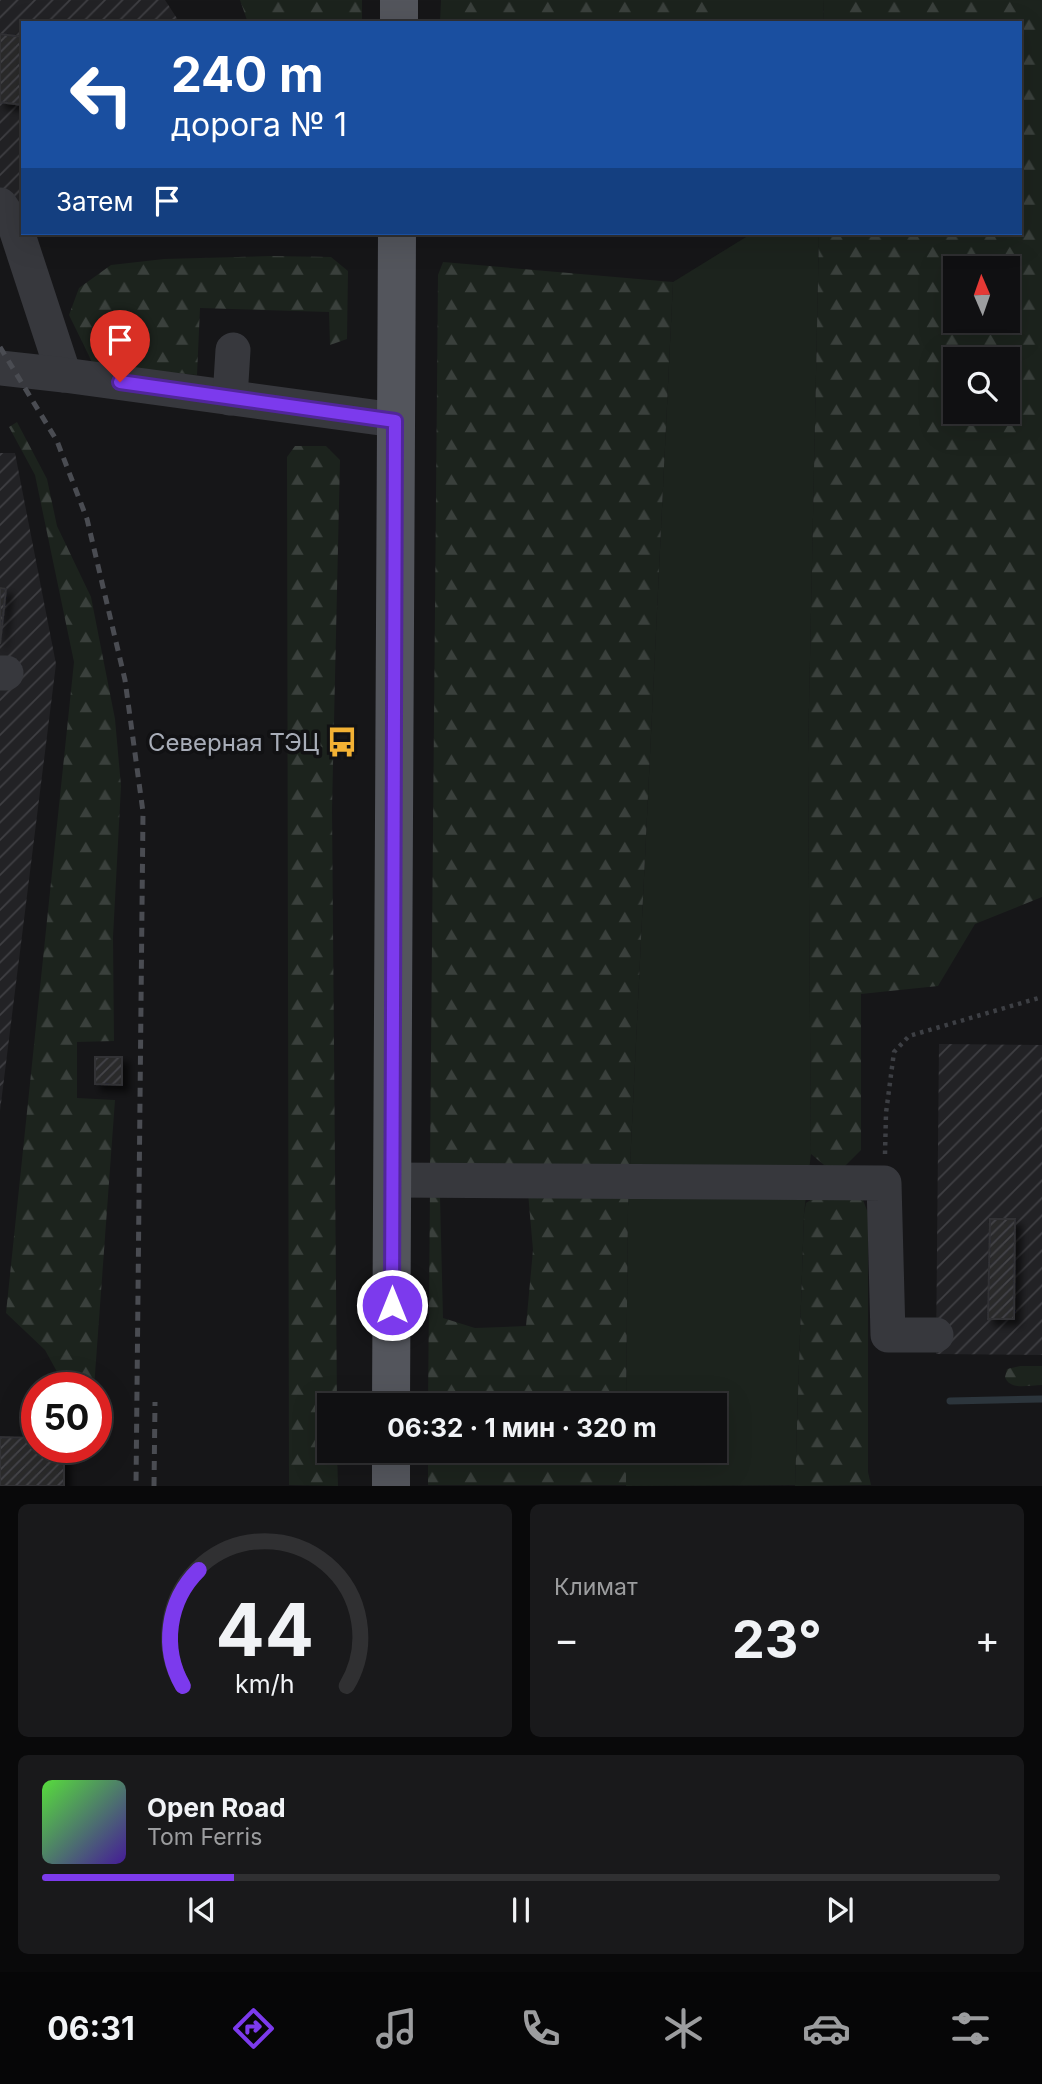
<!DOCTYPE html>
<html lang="ru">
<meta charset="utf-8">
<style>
body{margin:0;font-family:Inter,sans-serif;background:#19191b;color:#f1f3f6;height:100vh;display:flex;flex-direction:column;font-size:26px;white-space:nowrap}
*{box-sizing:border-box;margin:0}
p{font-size:23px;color:#9c9d9f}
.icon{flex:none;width:38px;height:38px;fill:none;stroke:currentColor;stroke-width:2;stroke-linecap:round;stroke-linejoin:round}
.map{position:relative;height:1486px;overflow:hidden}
.details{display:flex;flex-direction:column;gap:18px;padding:18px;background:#09090a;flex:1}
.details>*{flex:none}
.banner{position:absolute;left:21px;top:21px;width:1001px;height:214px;border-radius:0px;box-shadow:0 7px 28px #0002,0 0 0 2px #303032;background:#1a4fa0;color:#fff;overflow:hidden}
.needle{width:46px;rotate:358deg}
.fabs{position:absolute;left:943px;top:256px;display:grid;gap:14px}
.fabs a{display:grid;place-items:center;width:77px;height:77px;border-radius:0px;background:#101012;box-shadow:0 7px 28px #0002,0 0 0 2px #303032;font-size:35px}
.speed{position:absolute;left:21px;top:1372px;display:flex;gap:14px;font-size:35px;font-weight:700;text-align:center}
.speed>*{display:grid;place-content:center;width:91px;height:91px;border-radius:50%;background:#101012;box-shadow:0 7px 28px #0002,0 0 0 2px #303032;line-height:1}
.speed .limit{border:10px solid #d22;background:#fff;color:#111}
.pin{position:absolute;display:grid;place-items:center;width:60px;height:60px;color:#fff;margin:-72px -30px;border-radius:50% 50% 50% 0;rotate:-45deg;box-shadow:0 0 7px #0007}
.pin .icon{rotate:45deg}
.me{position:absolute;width:77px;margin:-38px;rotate:0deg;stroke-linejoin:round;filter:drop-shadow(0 0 5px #0008)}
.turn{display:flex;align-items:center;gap:24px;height:147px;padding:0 35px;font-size:32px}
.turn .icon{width:91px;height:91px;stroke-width:2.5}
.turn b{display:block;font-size:49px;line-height:60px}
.then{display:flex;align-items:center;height:66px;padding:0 35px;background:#0003;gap:14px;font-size:26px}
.big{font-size:52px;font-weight:700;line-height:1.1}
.details .card{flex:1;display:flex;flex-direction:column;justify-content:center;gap:10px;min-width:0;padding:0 24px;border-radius:10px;background:#19191b}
.details .dial{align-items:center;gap:0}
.dial svg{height:182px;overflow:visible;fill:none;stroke:#303032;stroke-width:7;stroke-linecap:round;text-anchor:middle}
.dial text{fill:#f1f3f6;stroke:none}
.song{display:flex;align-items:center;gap:21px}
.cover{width:84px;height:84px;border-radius:10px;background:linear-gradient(135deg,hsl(110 70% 55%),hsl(260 70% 35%))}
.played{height:7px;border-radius:4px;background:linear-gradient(90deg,#7c3aed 20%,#303032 20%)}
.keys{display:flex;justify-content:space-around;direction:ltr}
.heat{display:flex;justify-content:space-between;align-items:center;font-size:38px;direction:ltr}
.details .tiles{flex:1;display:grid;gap:18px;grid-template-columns:1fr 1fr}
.card:last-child{grid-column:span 2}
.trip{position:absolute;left:317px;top:1393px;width:410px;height:70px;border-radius:0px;background:#101012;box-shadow:0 7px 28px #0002,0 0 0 2px #303032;font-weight:700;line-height:70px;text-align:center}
.tab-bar{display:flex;height:112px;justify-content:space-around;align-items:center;background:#060607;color:#9c9d9f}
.tab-bar .icon{width:49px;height:49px}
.tab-bar .current{color:#7c3aed}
.tab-bar b{font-size:32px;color:#f1f3f6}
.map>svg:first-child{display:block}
.industrial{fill:url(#industrial-furrows)}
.green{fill:#1c231d}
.forest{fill:url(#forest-firs);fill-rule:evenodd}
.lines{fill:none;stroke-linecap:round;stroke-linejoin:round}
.stream{stroke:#2c353c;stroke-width:7}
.building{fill:url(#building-hatch);stroke:#303034;stroke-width:2;filter:url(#shadow)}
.path{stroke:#3d3f44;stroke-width:4.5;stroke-dasharray:3.5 5;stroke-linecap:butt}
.minor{stroke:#37383d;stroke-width:35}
.major{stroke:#53555c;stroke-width:38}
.rail{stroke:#4a4c52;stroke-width:5;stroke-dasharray:9 7;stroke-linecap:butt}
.route-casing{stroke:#51269a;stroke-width:18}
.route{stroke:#7c3aed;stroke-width:12}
.labels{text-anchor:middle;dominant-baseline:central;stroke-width:7;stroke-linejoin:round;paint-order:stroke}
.poi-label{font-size:24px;fill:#a8adb8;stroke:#111113;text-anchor:end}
</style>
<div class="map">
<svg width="1042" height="1486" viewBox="0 0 1042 1486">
<defs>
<pattern id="industrial-furrows" width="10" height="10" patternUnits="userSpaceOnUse" patternTransform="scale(1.75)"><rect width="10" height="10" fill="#222225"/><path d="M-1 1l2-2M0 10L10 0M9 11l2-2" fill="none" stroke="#3f3f43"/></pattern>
<pattern id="forest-firs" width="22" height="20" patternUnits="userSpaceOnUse" patternTransform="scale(1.75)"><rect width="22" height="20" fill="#1c231d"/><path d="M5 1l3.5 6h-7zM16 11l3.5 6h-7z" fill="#3a403c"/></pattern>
<pattern id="building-hatch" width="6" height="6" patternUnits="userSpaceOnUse" patternTransform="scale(1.75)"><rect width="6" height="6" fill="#29292c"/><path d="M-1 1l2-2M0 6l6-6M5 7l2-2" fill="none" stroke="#454548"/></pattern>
<filter id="shadow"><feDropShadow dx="6" dy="6" stdDeviation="3.5" flood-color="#0009"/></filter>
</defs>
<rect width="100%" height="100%" fill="#161618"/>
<g class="industrial">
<path d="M0 0H165L180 23H23V225L0 236Z"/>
<path d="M0 453H15L56 664 0 1111Z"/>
<path d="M939 1044 1042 1045V1355L936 1354Z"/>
</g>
<g class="green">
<path d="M712 0H824L823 23H712Z"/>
<path d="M747 233H819L808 755 811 1154 804 1214 795 1485 626 1486V1451H714V1405H626L628 1206 673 282 746 237Z"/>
</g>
<g class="forest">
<path d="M240 0H362V23H248Z"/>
<path d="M441 0H712V23H440Z"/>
<path d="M824 0H1042V897L975 924 938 986 861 994V1150L836 1175 811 1154 808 755 819 233H1020V23H823ZM956 268H1008V320H956ZM956 359H1008V411H956Z"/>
<path d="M270 256 331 257 348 271 347 339 330 345 329 312 200 308 197 375 94 366 69 315 79 288 111 265 164 259Z"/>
<path d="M443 262 673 282 628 1206 626 1405H428L430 1191 440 1196 443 1318 475 1328 526 1326 533 1250 526 1170 430 1166 438 275Z"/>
<path d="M17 422 47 479 57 526 91 597 115 719 121 786 113 937 114 1041 77 1042V1098L115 1100 94 1388H66L45 1350 6 1313 74 662 35 475 9 427Z"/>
<path d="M295 446H326L340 460 332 809 337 1405H329V1451H337L338 1486 289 1485 287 457Z"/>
<path d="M851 1194 863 1200 868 1213V1472L871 1485 795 1486 804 1214 806 1203 817 1196Z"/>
<path d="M1042 1366V1385C1029 1385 1010 1391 1005 1377L1007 1369 1020 1366Z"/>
<rect x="428" y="1451" width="198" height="34"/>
</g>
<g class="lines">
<path class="stream" d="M950 1401 1042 1399"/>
</g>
<g class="building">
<path d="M0 34 23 37V105L0 102Z"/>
<path d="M0 588 6 589 0 644Z"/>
<path d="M95 1057H122V1085L95 1084Z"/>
<path d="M990 1219H1015L1014 1319H988Z"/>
<path d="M0 1437 37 1438V1447H64V1486H0Z"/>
</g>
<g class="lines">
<path class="path" d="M885 1154 886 1113 894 1052 909 1036 1042 997"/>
<g class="minor">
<path d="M0 205 16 229 64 375"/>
<path d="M0 368 64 375 395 420"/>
<path d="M230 398 233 350"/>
<path d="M0 673H6"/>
<path d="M392 1180 884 1183 888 1335H936"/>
</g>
<g class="major">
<path d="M399 23V0"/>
<path d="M391 1405 397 233"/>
<path d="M391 1486V1451"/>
</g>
<g class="rail">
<path d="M0 347 57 441 87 519 125 680 143 812 136 1486"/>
<path d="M154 1486 155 1402"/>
</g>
</g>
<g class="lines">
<g class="route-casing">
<path id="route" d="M120 382 395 421 392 1305"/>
</g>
<use href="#route" class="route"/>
</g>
<defs>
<g id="bus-bare" transform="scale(2.415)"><path d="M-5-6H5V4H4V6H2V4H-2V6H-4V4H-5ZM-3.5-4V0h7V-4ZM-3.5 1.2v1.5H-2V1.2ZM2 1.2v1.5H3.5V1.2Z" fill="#f2b134" stroke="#111113" stroke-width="2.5" paint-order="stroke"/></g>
</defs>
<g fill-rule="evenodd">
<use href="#bus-bare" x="342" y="742"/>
</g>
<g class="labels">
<g class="poi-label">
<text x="319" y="742">Северная ТЭЦ</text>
</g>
</g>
</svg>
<div class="fabs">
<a><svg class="needle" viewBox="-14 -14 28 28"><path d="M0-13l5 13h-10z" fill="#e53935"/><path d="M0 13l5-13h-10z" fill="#9c9d9f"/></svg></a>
<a><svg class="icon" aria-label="search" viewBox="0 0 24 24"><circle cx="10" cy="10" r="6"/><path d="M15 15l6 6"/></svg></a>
</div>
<div class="speed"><div class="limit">50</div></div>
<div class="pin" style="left:120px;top:382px;background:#d93025"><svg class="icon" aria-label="arrive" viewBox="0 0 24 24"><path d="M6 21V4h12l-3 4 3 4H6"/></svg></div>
<svg class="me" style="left:392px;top:1305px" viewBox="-20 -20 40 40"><circle r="17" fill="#7c3aed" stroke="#fff" stroke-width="3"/><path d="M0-11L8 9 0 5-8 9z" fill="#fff"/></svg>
<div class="trip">06:32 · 1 мин · 320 m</div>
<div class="banner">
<div class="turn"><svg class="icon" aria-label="left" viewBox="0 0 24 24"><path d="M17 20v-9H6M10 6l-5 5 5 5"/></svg><div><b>240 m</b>дорога № 1</div></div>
<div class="then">Затем<svg class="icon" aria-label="arrive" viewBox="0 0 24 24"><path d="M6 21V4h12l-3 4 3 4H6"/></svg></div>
</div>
</div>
<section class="details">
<div class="tiles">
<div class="card dial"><svg viewBox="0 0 100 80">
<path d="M14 69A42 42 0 1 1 86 69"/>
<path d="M14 69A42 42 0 0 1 21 18" stroke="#7c3aed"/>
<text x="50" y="56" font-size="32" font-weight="700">44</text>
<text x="50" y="72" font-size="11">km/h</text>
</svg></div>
<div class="card"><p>Климат</p>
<div class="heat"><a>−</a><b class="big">23°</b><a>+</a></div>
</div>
<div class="card">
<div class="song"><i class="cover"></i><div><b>Open Road</b><p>Tom Ferris</p></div></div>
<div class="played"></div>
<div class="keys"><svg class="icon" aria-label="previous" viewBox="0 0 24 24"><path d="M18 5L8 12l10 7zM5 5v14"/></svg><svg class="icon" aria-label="pause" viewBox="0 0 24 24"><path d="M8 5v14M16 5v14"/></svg><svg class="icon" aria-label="next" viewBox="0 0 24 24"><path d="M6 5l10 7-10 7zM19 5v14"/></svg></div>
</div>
</div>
</section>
<nav class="tab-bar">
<b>06:31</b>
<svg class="icon current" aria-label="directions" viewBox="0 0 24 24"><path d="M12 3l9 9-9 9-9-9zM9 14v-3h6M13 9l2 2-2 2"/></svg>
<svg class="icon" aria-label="music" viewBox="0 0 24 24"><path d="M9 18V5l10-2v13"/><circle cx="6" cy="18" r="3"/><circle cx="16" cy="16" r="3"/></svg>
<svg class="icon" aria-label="phone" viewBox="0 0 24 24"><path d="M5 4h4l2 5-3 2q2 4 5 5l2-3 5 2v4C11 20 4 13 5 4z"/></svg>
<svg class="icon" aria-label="climate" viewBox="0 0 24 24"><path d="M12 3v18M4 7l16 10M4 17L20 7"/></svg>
<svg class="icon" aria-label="car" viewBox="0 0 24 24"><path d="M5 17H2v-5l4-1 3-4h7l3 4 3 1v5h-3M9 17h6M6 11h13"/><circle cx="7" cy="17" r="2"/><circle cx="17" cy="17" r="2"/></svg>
<svg class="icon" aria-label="filters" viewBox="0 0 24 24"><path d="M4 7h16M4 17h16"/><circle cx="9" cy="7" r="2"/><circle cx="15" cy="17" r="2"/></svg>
</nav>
